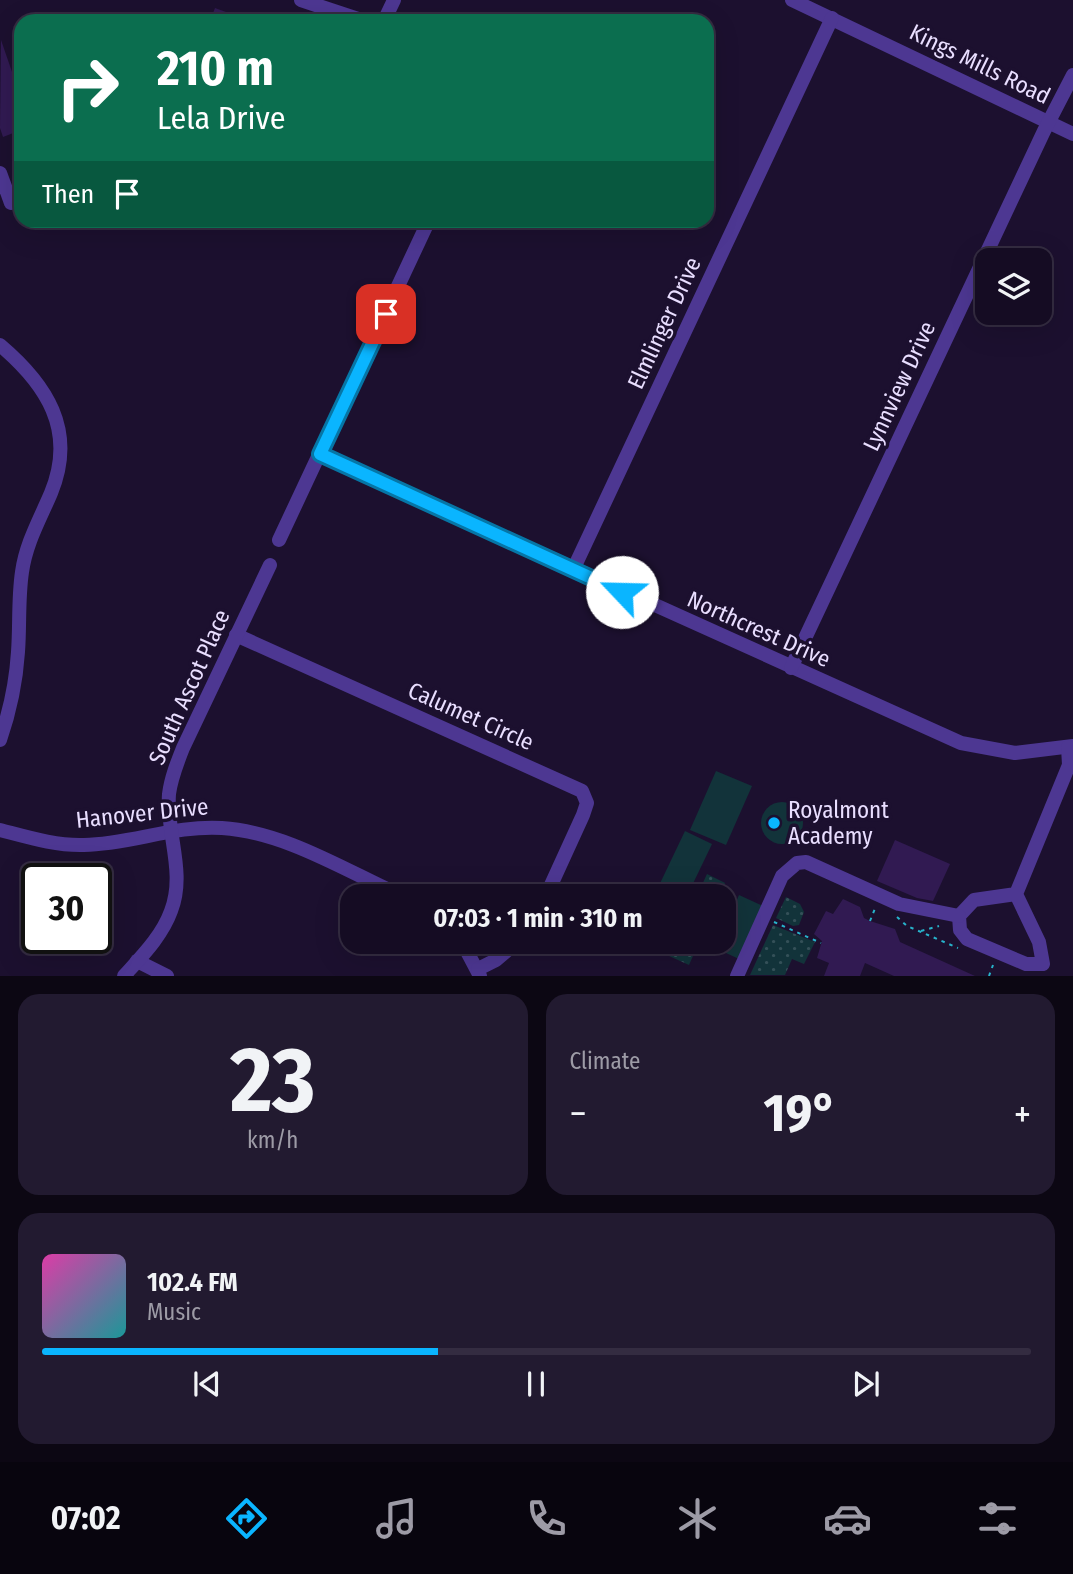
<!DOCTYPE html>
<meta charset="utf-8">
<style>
body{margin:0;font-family:"Fira Sans Condensed",sans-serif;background:#221a30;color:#f1f3f6;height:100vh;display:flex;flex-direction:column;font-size:26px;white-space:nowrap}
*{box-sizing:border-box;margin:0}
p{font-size:23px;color:#9d9ba6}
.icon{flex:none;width:38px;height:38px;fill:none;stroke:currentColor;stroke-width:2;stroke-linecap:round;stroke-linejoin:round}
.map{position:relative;height:976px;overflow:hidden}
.panel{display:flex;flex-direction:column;gap:18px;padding:18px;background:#0c0713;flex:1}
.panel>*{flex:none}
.hud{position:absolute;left:14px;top:14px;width:700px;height:214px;border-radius:21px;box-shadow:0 7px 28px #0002,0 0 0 2px #342c41;background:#0b6e4f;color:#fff;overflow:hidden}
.buttons{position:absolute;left:975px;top:248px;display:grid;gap:14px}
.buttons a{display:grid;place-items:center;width:77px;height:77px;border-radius:14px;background:#150c23;box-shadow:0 7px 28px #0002,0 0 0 2px #342c41;font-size:35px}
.speed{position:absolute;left:21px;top:863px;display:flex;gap:14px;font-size:35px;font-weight:700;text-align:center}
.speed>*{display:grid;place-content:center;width:91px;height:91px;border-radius:50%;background:#150c23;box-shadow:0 7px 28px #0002,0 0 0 2px #342c41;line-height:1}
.speed .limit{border:4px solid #111;border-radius:10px;background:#fff;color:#111}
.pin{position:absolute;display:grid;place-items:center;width:60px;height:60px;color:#fff;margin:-30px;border-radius:14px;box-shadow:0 4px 10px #0006}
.me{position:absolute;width:77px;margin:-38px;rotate:294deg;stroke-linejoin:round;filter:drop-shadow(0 0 5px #0008)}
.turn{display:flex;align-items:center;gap:24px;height:147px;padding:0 28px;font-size:32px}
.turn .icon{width:91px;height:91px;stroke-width:2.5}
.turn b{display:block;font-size:49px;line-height:60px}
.then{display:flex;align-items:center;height:66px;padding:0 28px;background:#0003;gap:14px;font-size:26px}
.big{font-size:52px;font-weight:700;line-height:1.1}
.panel .tile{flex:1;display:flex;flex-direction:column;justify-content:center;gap:10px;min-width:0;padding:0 24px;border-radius:21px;background:#221a30}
.panel .dial{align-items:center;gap:0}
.dial b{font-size:91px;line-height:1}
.song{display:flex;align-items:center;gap:21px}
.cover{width:84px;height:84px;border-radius:10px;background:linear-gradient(135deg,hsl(320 70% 55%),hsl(180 70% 35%))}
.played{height:7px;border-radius:4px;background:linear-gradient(90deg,#0ab5ff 40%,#342c41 40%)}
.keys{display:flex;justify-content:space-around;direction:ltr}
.heat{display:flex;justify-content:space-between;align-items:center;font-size:38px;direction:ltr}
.panel .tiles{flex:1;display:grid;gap:18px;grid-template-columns:1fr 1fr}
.tile:last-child{grid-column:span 2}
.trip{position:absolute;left:340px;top:884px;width:396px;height:70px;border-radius:21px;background:#150c23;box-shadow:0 7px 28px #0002,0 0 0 2px #342c41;font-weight:700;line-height:70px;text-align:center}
.menu{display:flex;height:112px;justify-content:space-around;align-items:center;background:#08050e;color:#9d9ba6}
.menu .icon{width:49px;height:49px}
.menu .current{color:#0ab5ff}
.menu b{font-size:32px;color:#f1f3f6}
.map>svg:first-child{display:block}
.grass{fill:#12333a}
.park{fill:url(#park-dots)}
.building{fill:#311a52}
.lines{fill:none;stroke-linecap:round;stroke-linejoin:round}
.path{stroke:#27b3cb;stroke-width:2;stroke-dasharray:3.5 5;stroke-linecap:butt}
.minor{stroke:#4d3792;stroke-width:14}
.route-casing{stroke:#0676a6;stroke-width:18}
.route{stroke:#0ab5ff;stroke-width:12}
.poi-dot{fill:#0ab5ff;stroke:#1c102f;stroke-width:2.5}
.labels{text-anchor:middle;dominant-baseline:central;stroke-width:7;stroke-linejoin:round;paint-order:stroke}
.street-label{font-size:23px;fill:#e9deff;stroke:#1c102f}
.poi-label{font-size:23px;fill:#e9deff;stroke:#1c102f;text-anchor:start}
</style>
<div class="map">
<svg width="1073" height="976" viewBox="0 0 1073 976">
<defs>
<pattern id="park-dots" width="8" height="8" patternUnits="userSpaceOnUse" patternTransform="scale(1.75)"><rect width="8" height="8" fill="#12333a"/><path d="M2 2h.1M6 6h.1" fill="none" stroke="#345058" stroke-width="1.8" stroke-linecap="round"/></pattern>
</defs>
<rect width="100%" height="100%" fill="#1c102f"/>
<g class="grass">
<path d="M716 771 752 786 726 845 690 830Z"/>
<circle cx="782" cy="823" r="21"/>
<path d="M685 831 712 844 687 896H654Z"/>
<path d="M739 895 763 906 739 959 715 948 718 942H723V931Z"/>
</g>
<g class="park">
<path d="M707 874 725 883 719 896H697Z"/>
<path d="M786 897 800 904 804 912 799 925 793 926 776 918Z"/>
<path d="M773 925 815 942 804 964 792 959 785 975H750Z"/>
<path d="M674 942H699L689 965 667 955Z"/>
</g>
<g class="building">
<path d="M215 8 248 20 247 21H210Z"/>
<path d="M1 40 21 98V130L3 137 0 128Z"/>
<path d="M895 840 950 864 933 901 917 898 877 881Z"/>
<path d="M843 899 860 907 864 918 870 921 895 929 900 942 975 976H894L865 963 860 976H824L829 963 817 958 822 941 814 934 826 911 833 914Z"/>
</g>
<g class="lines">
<g class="path">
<path d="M897 917 907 926 958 948"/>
<path d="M870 921 876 906"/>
<path d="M774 922 821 943"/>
<path d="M921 931 939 926"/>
<path d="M989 976 993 965"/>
</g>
<g class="minor">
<path d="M301 0 364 21"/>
<path d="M792 0 1073 134"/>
<path d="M384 21 394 0"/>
<path d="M0 173 11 203"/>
<path d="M0 345C46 384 77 430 51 493 40 519 26 543 22 572 18 599 20 625 18 652 16 683 10 711 0 740"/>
<path d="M320 454 961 743 1015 753 1073 746"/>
<path d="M279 540 429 220"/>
<path d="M573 570 832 18"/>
<path d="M236 635 582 791 587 803 583 815 546 896"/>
<path d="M791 668 1044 131 1073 75"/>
<path d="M0 830C27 837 56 846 84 845 131 844 175 825 222 828 285 832 346 871 402 896"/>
<path d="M1016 894 1039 942 1043 964H1026L967 939 960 930 959 916 974 900 1016 894 1069 765 1068 747"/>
<path d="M462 942 480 976"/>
<path d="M137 961 167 976"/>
<path d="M478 969 496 960 517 942"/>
<path d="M124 976C142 956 162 936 171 911 186 872 166 834 169 794 171 778 177 763 183 748L270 565"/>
<path d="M737 976 782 876 797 863 806 862 899 904 959 916"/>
</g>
</g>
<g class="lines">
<g class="route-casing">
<path id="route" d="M386 314 320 454 622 592"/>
</g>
<use href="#route" class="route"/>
</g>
<circle class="poi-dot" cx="774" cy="823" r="7"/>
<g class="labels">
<g class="street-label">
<text transform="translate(980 64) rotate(26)">Kings Mills Road</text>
<text transform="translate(664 323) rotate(-65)">Elmlinger Drive</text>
<text transform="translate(899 386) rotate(-65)">Lynnview Drive</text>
<text transform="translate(759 629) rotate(24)">Northcrest Drive</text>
<text transform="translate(189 687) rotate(-66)">South Ascot Place</text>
<text transform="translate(471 716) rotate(24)">Calumet Circle</text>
<text transform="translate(142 813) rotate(-6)">Hanover Drive</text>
</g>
<g class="poi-label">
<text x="788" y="810">Royalmont<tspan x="788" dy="26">Academy</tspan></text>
</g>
</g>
</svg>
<div class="buttons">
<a><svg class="icon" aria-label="layers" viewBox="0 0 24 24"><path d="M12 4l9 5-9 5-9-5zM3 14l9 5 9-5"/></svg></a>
</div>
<div class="speed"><div class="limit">30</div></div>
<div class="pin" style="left:386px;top:314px;background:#d93025"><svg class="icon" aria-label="arrive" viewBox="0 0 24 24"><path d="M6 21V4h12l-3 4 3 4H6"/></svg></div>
<svg class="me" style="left:622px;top:592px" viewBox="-20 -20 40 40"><circle r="19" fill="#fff"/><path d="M0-13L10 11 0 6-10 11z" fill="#0ab5ff"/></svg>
<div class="trip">07:03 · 1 min · 310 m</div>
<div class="hud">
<div class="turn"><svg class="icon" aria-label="right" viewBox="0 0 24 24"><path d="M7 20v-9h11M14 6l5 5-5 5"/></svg><div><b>210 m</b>Lela Drive</div></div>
<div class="then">Then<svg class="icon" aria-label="arrive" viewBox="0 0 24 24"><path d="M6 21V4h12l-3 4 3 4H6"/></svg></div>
</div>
</div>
<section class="panel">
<div class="tiles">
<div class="tile dial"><b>23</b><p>km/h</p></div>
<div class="tile"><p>Climate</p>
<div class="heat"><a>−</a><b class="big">19°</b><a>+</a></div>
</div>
<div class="tile">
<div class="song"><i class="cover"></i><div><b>102.4 FM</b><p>Music</p></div></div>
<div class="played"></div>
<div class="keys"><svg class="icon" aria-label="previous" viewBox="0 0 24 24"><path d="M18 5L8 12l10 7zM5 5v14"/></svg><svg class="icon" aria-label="pause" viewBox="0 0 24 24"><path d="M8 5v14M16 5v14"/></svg><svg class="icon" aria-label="next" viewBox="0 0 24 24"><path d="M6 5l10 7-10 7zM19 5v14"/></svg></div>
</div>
</div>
</section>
<nav class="menu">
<b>07:02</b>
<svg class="icon current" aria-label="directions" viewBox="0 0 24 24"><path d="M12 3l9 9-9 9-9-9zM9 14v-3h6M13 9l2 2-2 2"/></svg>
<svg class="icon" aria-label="music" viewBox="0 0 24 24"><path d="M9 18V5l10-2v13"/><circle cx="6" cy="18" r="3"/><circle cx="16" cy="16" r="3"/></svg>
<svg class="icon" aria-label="phone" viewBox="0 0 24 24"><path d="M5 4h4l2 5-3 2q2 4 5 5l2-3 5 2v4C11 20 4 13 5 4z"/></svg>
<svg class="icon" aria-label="climate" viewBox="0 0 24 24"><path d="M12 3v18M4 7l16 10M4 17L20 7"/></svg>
<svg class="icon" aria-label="car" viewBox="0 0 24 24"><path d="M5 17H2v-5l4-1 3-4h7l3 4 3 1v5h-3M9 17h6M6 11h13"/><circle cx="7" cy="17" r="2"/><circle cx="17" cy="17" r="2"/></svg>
<svg class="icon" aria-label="filters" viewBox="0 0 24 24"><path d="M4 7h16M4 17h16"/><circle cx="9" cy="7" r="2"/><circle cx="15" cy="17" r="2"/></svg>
</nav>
